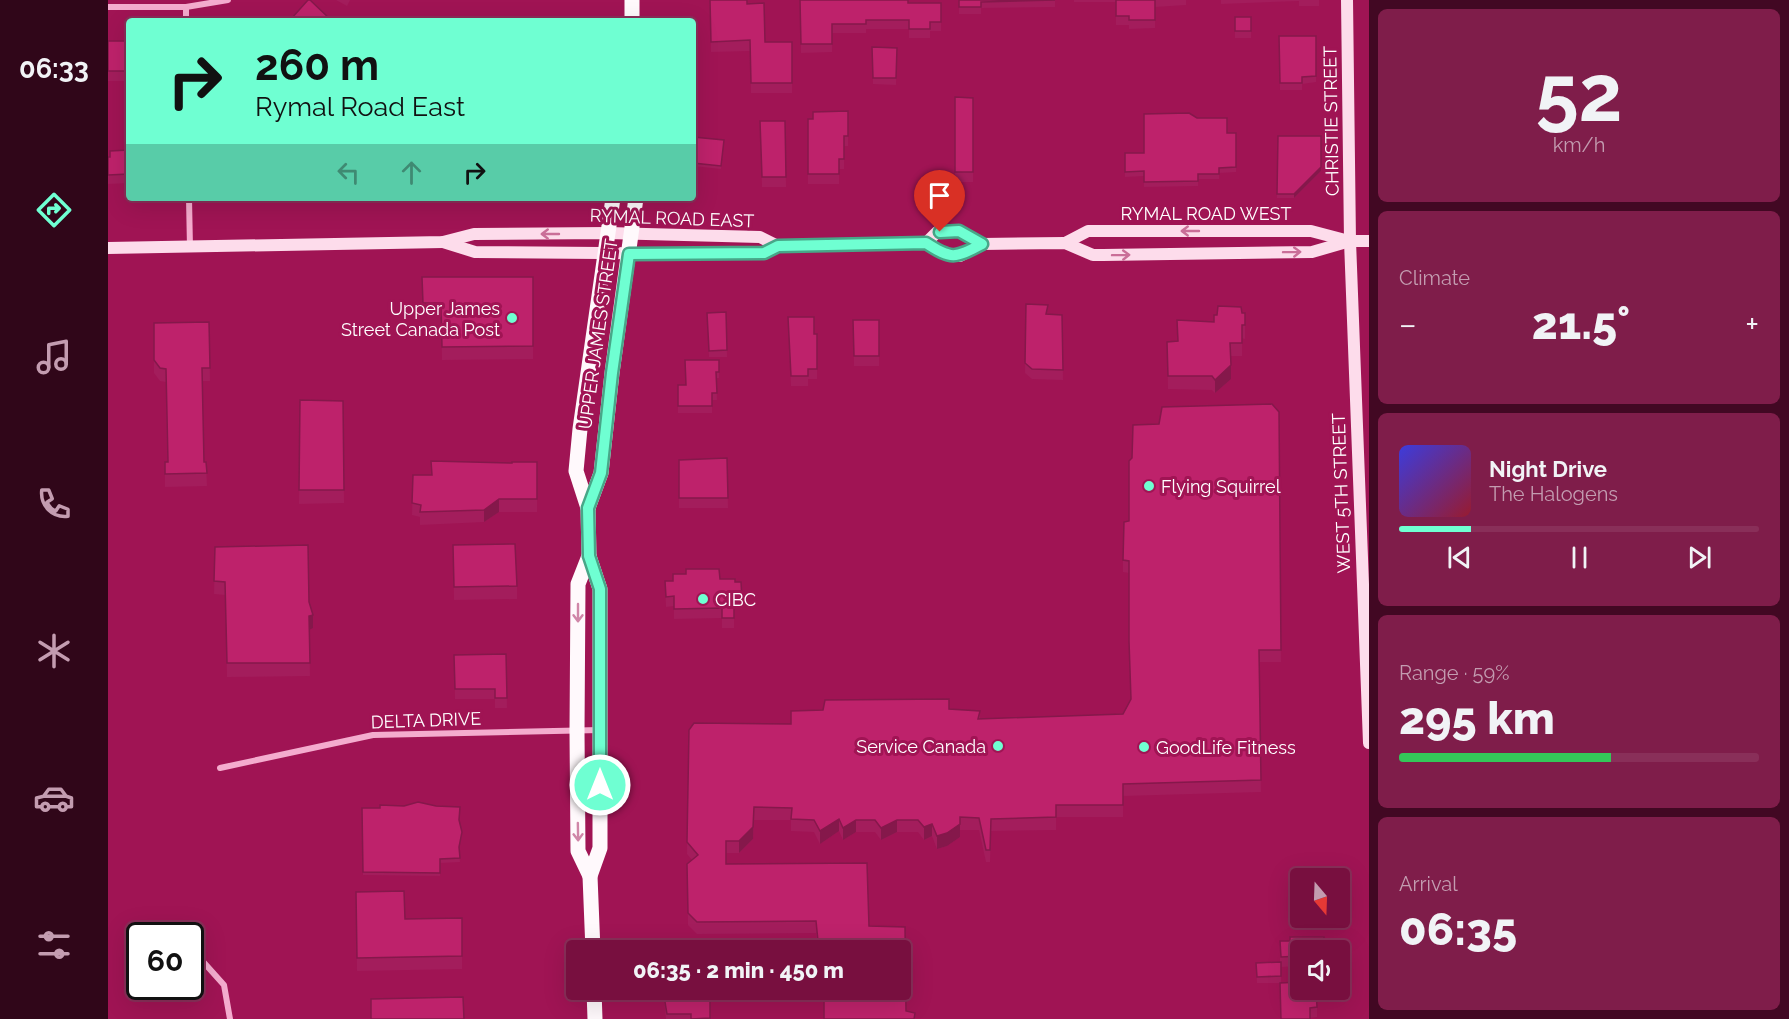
<!DOCTYPE html>
<meta charset="utf-8">
<style>
body{margin:0;font-family:Raleway,sans-serif;background:#7f1d4a;color:#f1f3f6;height:100vh;display:flex;flex-direction:column;font-size:22px;white-space:nowrap}
*{box-sizing:border-box;margin:0}
p{font-size:20px;color:#c39cb0}
.icon{flex:none;width:33px;height:33px;fill:none;stroke:currentColor;stroke-width:2;stroke-linecap:round;stroke-linejoin:round}
.map{position:relative;flex:1;overflow:hidden}
.sheet{display:flex;flex-direction:column;gap:9px;padding:9px;background:#420823;width:420px}
.sheet>*{flex:none}
.top-card{position:absolute;left:18px;top:18px;width:570px;height:183px;border-radius:6px;box-shadow:0 6px 24px #0002,0 0 0 2px #892f59;background:#6fffd2;color:#111;overflow:hidden}
.needle{width:39px;rotate:161deg}
.tools{position:absolute;left:1182px;top:868px;display:grid;gap:12px}
.tools a{display:grid;place-items:center;width:60px;height:60px;border-radius:6px;background:#780f3f;box-shadow:0 6px 24px #0002,0 0 0 2px #892f59;font-size:30px}
.speed{position:absolute;left:18px;top:922px;display:flex;gap:12px;font-size:30px;font-weight:700;text-align:center}
.speed>*{display:grid;place-content:center;width:78px;height:78px;border-radius:50%;background:#780f3f;box-shadow:0 6px 24px #0002,0 0 0 2px #892f59;line-height:1}
.speed .limit{border:3px solid #111;border-radius:9px;background:#fff;color:#111}
.pin{position:absolute;display:grid;place-items:center;width:51px;height:51px;color:#fff;margin:-62px -26px;border-radius:50% 50% 50% 0;rotate:-45deg;box-shadow:0 0 6px #0007}
.pin .icon{rotate:45deg}
.me{position:absolute;width:66px;margin:-33px;rotate:0deg;stroke-linejoin:round;filter:drop-shadow(0 0 4px #0008)}
.turn{display:flex;align-items:center;gap:21px;height:126px;padding:0 30px;font-size:27px}
.turn .icon{width:78px;height:78px;stroke-width:2.5}
.turn b{display:block;font-size:42px;line-height:51px}
.lanes{display:flex;align-items:center;height:57px;padding:0 30px;background:#0003;justify-content:center;gap:30px;direction:ltr}
.lanes .off{opacity:.35}
.big{font-size:45px;font-weight:800;line-height:1.1}
.sheet .widget{flex:1;display:flex;flex-direction:column;justify-content:center;gap:9px;min-width:0;padding:0 21px;border-radius:9px;background:#7f1d4a}
.sheet .dial{align-items:center;gap:0}
.dial b{font-size:78px;line-height:1}
.song{display:flex;align-items:center;gap:18px}
.cover{width:72px;height:72px;border-radius:9px;background:linear-gradient(135deg,hsl(240 70% 55%),hsl(350 70% 35%))}
.played{height:6px;border-radius:3px;background:linear-gradient(90deg,#6fffd2 20%,#892f59 20%)}
.keys{display:flex;justify-content:space-around;direction:ltr}
.heat{display:flex;justify-content:space-between;align-items:center;font-size:33px;direction:ltr}
.charge{height:9px;border-radius:4px;background:linear-gradient(90deg,#34c759 59%,#892f59 0)}
.trip{position:absolute;left:458px;top:940px;width:345px;height:60px;border-radius:6px;background:#780f3f;box-shadow:0 6px 24px #0002,0 0 0 2px #892f59;font-weight:800;line-height:60px;text-align:center}
main{display:flex;flex:1;min-height:0}
.tab-bar{display:flex;flex-direction:column;width:108px;justify-content:space-around;align-items:center;background:#300619;color:#c39cb0}
.tab-bar .icon{width:42px;height:42px}
.tab-bar .active{color:#6fffd2}
.tab-bar b{font-size:27px;color:#f1f3f6}
.map>svg:first-child{display:block}
.lines{fill:none;stroke-linecap:round;stroke-linejoin:round}
.street{stroke:#f4acce;stroke-width:6}
.secondary{stroke:#fddceb;stroke-width:12}
.primary{stroke:#fff9fc;stroke-width:15}
.wall{fill:#a31d5c}
.shaded-wall{fill:#85184b}
.building{fill:#be226b;stroke:#85184b;stroke-width:1.5}
.oneway{stroke:#ca6e98}
.oneway2{stroke:#d086a8}
.route-casing{stroke:#48a688;stroke-width:15}
.route{stroke:#6fffd2;stroke-width:10}
.poi-dot{fill:#6fffd2;stroke:#a01454;stroke-width:2}
.labels{text-anchor:middle;dominant-baseline:central;stroke-width:6;stroke-linejoin:round;paint-order:stroke}
.street-label{font-size:18px;fill:#fff;stroke:#a01454}
.poi-label{font-size:18px;fill:#fff;stroke:#a01454;text-anchor:start}
</style>
<main>
<nav class="tab-bar">
<b>06:33</b>
<svg class="icon active" aria-label="directions" viewBox="0 0 24 24"><path d="M12 3l9 9-9 9-9-9zM9 14v-3h6M13 9l2 2-2 2"/></svg>
<svg class="icon" aria-label="music" viewBox="0 0 24 24"><path d="M9 18V5l10-2v13"/><circle cx="6" cy="18" r="3"/><circle cx="16" cy="16" r="3"/></svg>
<svg class="icon" aria-label="phone" viewBox="0 0 24 24"><path d="M5 4h4l2 5-3 2q2 4 5 5l2-3 5 2v4C11 20 4 13 5 4z"/></svg>
<svg class="icon" aria-label="climate" viewBox="0 0 24 24"><path d="M12 3v18M4 7l16 10M4 17L20 7"/></svg>
<svg class="icon" aria-label="car" viewBox="0 0 24 24"><path d="M5 17H2v-5l4-1 3-4h7l3 4 3 1v5h-3M9 17h6M6 11h13"/><circle cx="7" cy="17" r="2"/><circle cx="17" cy="17" r="2"/></svg>
<svg class="icon" aria-label="filters" viewBox="0 0 24 24"><path d="M4 7h16M4 17h16"/><circle cx="9" cy="7" r="2"/><circle cx="15" cy="17" r="2"/></svg>
</nav>
<div class="map">
<svg width="1261" height="1019" viewBox="0 0 1261 1019">
<rect width="100%" height="100%" fill="#a01454"/>
<g class="lines">
<g class="street">
<path d="M0 7H78L120 0"/>
<path d="M78 7V21"/>
<path d="M81 198 82 248"/>
<path d="M112 768 265 735 492 730"/>
<path d="M90 956 116 985 122 1019"/>
</g>
<g class="secondary">
<path d="M1239 0 1242 241 1261 743"/>
<path d="M335 242 367 252 617 254 655 253 670 246 818 243 836 254 852 256 874 244 957 243 985 255H995L1204 252 1242 241H1261"/>
<path d="M818 243 829 232 851 231 874 244"/>
<path d="M957 243 980 231H1203L1241 241"/>
<path d="M0 248 335 242 366 234 500 233 652 237 670 246"/>
</g>
<g class="primary">
<path d="M524 21V0"/>
<path d="M480 508 493 473 504 373 528 198"/>
<path d="M481 556 470 584 469 731 470 851 482 876"/>
<path d="M485 951 482 876 492 848V589L481 556 480 508 468 471 472 429 505 198"/>
<path d="M486 990 487 1019"/>
</g>
</g>
<g class="wall">
<path d="M228 0H242L239 6Z"/>
<path d="M602 0 639 4 657 42H684V93H643L642 51 603 52Z"/>
<path d="M692 0 833 3V31H822V38H801V29H758V33H724V52L693 53Z"/>
<path d="M851 0H947V7L873 8V14H851Z"/>
<path d="M966 0H1078V5L1047 7V28L1021 29V25H1008V2H966Z"/>
<path d="M1113 0H1211V6H1191V1L1113 4Z"/>
<rect x="1127" y="17" width="16" height="21"/>
<path d="M1171 36H1208V82L1194 84V90H1172Z"/>
<rect x="0" y="41" width="21" height="40"/>
<path d="M764 47 789 48 788 85 765 84Z"/>
<path d="M847 97 865 98V182H847Z"/>
<path d="M740 111V146H736V169H731V184H700V119H705Z"/>
<path d="M1089 118 1119 133H1128V172L1111 173V179H1090V186L1036 187V176L1017 177V153H1036Z"/>
<path d="M652 121H677L678 187H654Z"/>
<path d="M1170 136 1213 171 1186 198H1169Z"/>
<path d="M585 137 616 140 613 169 585 166Z"/>
<path d="M21 150V183L0 184V157Z"/>
<path d="M314 277H425V359L334 360 333 316H315Z"/>
<path d="M918 304 940 314 954 315 955 380 924 379 917 373Z"/>
<path d="M618 312 619 357H601L599 313Z"/>
<path d="M1134 313 1137 325V339L1134 338V356H1123V379L1107 393 1104 390 1060 389 1059 342 1069 341V320L1106 322 1109 315Z"/>
<path d="M680 317 706 334H709V379H700V386H683Z"/>
<path d="M745 320H771V366H746Z"/>
<path d="M101 322 102 381H94L96 462H98L99 486 57 487V462H59L58 382 52 381 46 373V323Z"/>
<path d="M611 360V378H608L609 400H604V413H570V385H577Z"/>
<path d="M192 400 235 401 236 503 191 504Z"/>
<path d="M1164 404 1171 412 1173 662H1151L1153 792 1015 796V817H948V830L883 831 882 862H878L871 830H852V837L839 846 829 849 824 836 816 840 810 832H789L773 840 767 832H748L735 840 731 831 712 844 706 832 683 831V820H646L645 839 631 853H618V864L759 863 761 926 797 927 798 1011 807 1013V1019H716V990H792V951H710L708 933 589 934 580 925 579 864 584 860 579 854 581 730 586 723 683 724V711L715 710 717 700 841 699V709L872 711V719L1015 714 1023 700 1021 653V573L1015 572V560L1016 522 1021 521V461L1024 458 1025 425 1051 424 1054 407Z"/>
<path d="M619 458 620 508H571V460Z"/>
<path d="M323 461 404 463 429 462V512H391L376 522 312 525V517L304 515 305 475H323Z"/>
<path d="M345 545 409 586V599L346 600Z"/>
<path d="M107 547 201 602 205 628 201 629 202 676 119 677 117 595 106 594Z"/>
<path d="M612 579 627 582H633L634 609H626V628H614V618L566 619V606L558 607 557 581Z"/>
<path d="M398 654 399 708H387V699H347L346 655Z"/>
<path d="M254 808H272L351 820 354 836 351 849 352 862 332 863V876L255 875Z"/>
<path d="M248 892 297 919 354 918V969L249 971Z"/>
<path d="M1172 941 1192 951V966L1173 967V983L1209 1007V1017L1202 1018 1172 983H1149L1148 963 1172 962Z"/>
<path d="M555 990H602V1019H558Z"/>
</g>
<g class="shaded-wall">
<path d="M1213 167V171L1186 198V194Z"/>
<path d="M1123 365V379L1107 393V380Z"/>
<path d="M391 499V512L376 522V510Z"/>
<path d="M205 615V628L201 630V616Z"/>
<path d="M646 807 645 839 631 853V841Z"/>
<path d="M852 817V837L839 846 829 849V836Z"/>
<path d="M731 819V831L712 844V831Z"/>
<path d="M748 820V832L735 840V828Z"/>
<path d="M789 820V832L773 840V828Z"/>
<path d="M824 824V836L816 840V827Z"/>
</g>
<g class="building">
<path d="M200 0H202L224 21H186L183 19Z"/>
<path d="M602 0H639V4L656 3 657 42H684V83H643L642 40 603 42Z"/>
<path d="M692 0H800V3H833V22H822V29H801V20H758V24H724V44H693Z"/>
<path d="M851 0H947L873 2V7H851Z"/>
<path d="M1008 0H1047V20H1021V16H1008Z"/>
<rect x="1127" y="17" width="16" height="14"/>
<path d="M1171 36H1208V76L1194 77V83H1172Z"/>
<rect x="0" y="41" width="21" height="30"/>
<path d="M764 47 789 48 788 78H765Z"/>
<path d="M847 97 865 98V172H847Z"/>
<path d="M740 111V136H736V159H731V174H700V119H705V112Z"/>
<path d="M1081 113 1089 118H1119V133H1128V167L1111 168V174H1090V181L1036 182V171L1017 172V153H1036V114Z"/>
<path d="M652 121H677L678 177H654Z"/>
<path d="M1170 136H1213V167L1186 194H1169Z"/>
<path d="M585 137 616 140 613 166 585 163Z"/>
<path d="M21 150V174L0 175V157H2V151Z"/>
<path d="M314 277H425V346L334 347 333 303H315Z"/>
<path d="M918 304 940 305 938 314 954 315 955 370 924 369 917 363Z"/>
<path d="M1110 306 1133 307 1134 313H1137V325H1134V343H1122L1123 365 1107 380 1104 376H1060L1059 342 1070 341 1069 320 1106 322V315H1109Z"/>
<path d="M618 312 619 350 601 351 599 313Z"/>
<path d="M680 317H706V334H709V369H700V376H683Z"/>
<path d="M745 320H771V356H746Z"/>
<path d="M101 322 102 368H94L96 462H98L99 473 57 474V462H60L58 369 52 368 46 360V323Z"/>
<path d="M577 360H611V372H608L609 393H604V406H570V385H578Z"/>
<path d="M192 400 235 401 236 490H191Z"/>
<path d="M1164 404 1171 412 1173 650H1151L1153 780 1015 784V805H948V817L883 819 882 850H878L871 818 852 817V824L839 833 829 836 824 824 816 827 810 820H789L773 828 767 820H748L735 828 731 819 712 831 706 820 683 819 684 808 646 807 645 827 631 841H618V864L759 863 761 926 797 927 798 1011 807 1013 806 1019H716V990H792V951H711L708 921 589 922 580 913 579 864 590 855 579 842 581 730 586 723 683 724V711L715 710 717 700 841 699V709L872 711 870 719 1015 714 1023 699 1021 641V561L1015 560 1016 522 1021 521V461L1024 458 1025 425 1051 424 1054 407Z"/>
<path d="M619 458 620 498H571V460Z"/>
<path d="M323 461 404 463V462H429V499H391L376 510 312 512 313 505 304 503 305 475H324Z"/>
<path d="M407 544 409 586 346 587 345 545Z"/>
<path d="M200 545 201 602 205 615 201 616 202 663H119L117 582 106 581 107 547Z"/>
<path d="M578 569H611L612 579H627V582H633L634 599H626V618H614V608L566 609V596L558 597 557 581H565V574H578Z"/>
<path d="M398 654 399 698H387V689H347L346 655Z"/>
<path d="M310 802 328 806 352 807 351 820 354 832 351 847 352 858 332 859V873L255 872 254 808H272V805L296 806Z"/>
<path d="M296 891 297 919 354 918V956L249 958 248 892Z"/>
<path d="M1182 937H1216V951H1192V956L1173 957 1172 941H1182Z"/>
<path d="M1173 962V976L1149 977 1148 963Z"/>
<path d="M1192 982V990H1208L1209 1007 1202 1008V1019H1173L1172 983Z"/>
<path d="M555 990H602V1018L583 1019V1014H559Z"/>
<path d="M355 997 356 1019H263V999Z"/>
</g>
<defs><path id="oneway-shaft" d="M-6 0H5M1.5-3L5.5 0L1.5 3" fill="none" stroke-width="1.6" stroke-linecap="round" stroke-linejoin="round" transform="scale(1.5)"/></defs>
<g class="oneway">
<use href="#oneway-shaft" transform="translate(1082 231) rotate(180)"/>
<use href="#oneway-shaft" transform="translate(442 234) rotate(-180)"/>
<use href="#oneway-shaft" transform="translate(1184 252) rotate(-1)"/>
<use href="#oneway-shaft" transform="translate(1013 255) rotate(-1)"/>
</g>
<g class="oneway2">
<use href="#oneway-shaft" transform="translate(470 613) rotate(90)"/>
<use href="#oneway-shaft" transform="translate(470 832) rotate(89)"/>
</g>
<g class="lines">
<g class="route-casing">
<path id="route" d="M492 785V589L481 556 480 508 493 473 504 373 521 254 656 253 670 246 818 243C844 260 847 258 874 244L851 231 832 232"/>
</g>
<use href="#route" class="route"/>
</g>
<g class="poi-dot">
<circle cx="404" cy="318" r="6"/>
<circle cx="1041" cy="486" r="6"/>
<circle cx="595" cy="599" r="6"/>
<circle cx="890" cy="746" r="6"/>
<circle cx="1036" cy="747" r="6"/>
</g>
<g class="labels">
<g class="street-label">
<text transform="translate(1223 121) rotate(-91)">CHRISTIE STREET</text>
<text x="1098" y="213">RYMAL ROAD WEST</text>
<text transform="translate(564 218) rotate(2)">RYMAL ROAD EAST</text>
<text transform="translate(490 334) rotate(-82)">UPPER JAMES STREET</text>
<text transform="translate(1233 493) rotate(-92)">WEST 5TH STREET</text>
<text transform="translate(318 720) rotate(-2)">DELTA DRIVE</text>
</g>
<g class="poi-label">
<text x="392" y="308" text-anchor="end">Upper James<tspan x="392" dy="21">Street Canada Post</tspan></text>
<text x="1053" y="486">Flying Squirrel</text>
<text x="607" y="599">CIBC</text>
<text x="878" y="746" text-anchor="end">Service Canada</text>
<text x="1048" y="747">GoodLife Fitness</text>
</g>
</g>
</svg>
<div class="tools">
<a><svg class="needle" viewBox="-14 -14 28 28"><path d="M0-13l5 13h-10z" fill="#e53935"/><path d="M0 13l5-13h-10z" fill="#c39cb0"/></svg></a>
<a><svg class="icon" aria-label="sound" viewBox="0 0 24 24"><path d="M4 9h4l5-4v14l-5-4H4zM17 9q2 3 0 6"/></svg></a>
</div>
<div class="speed"><div class="limit">60</div></div>
<div class="pin" style="left:832px;top:232px;background:#d93025"><svg class="icon" aria-label="arrive" viewBox="0 0 24 24"><path d="M6 21V4h12l-3 4 3 4H6"/></svg></div>
<svg class="me" style="left:492px;top:785px" viewBox="-20 -20 40 40"><circle r="17" fill="#6fffd2" stroke="#fff" stroke-width="3"/><path d="M0-11L8 9 0 5-8 9z" fill="#fff"/></svg>
<div class="trip">06:35 · 2 min · 450 m</div>
<div class="top-card">
<div class="turn"><svg class="icon" aria-label="right" viewBox="0 0 24 24"><path d="M7 20v-9h11M14 6l5 5-5 5"/></svg><div><b>260 m</b>Rymal Road East</div></div>
<div class="lanes"><svg class="icon off" aria-label="left" viewBox="0 0 24 24"><path d="M17 20v-9H6M10 6l-5 5 5 5"/></svg><svg class="icon off" aria-label="ahead" viewBox="0 0 24 24"><path d="M12 20V5M6 11l6-6 6 6"/></svg><svg class="icon" aria-label="right" viewBox="0 0 24 24"><path d="M7 20v-9h11M14 6l5 5-5 5"/></svg></div>
</div>
</div>
<section class="sheet">
<div class="widget dial"><b>52</b><p>km/h</p></div>
<div class="widget"><p>Climate</p>
<div class="heat"><a>−</a><b class="big">21.5°</b><a>+</a></div>
</div>
<div class="widget">
<div class="song"><i class="cover"></i><div><b>Night Drive</b><p>The Halogens</p></div></div>
<div class="played"></div>
<div class="keys"><svg class="icon" aria-label="previous" viewBox="0 0 24 24"><path d="M18 5L8 12l10 7zM5 5v14"/></svg><svg class="icon" aria-label="pause" viewBox="0 0 24 24"><path d="M8 5v14M16 5v14"/></svg><svg class="icon" aria-label="next" viewBox="0 0 24 24"><path d="M6 5l10 7-10 7zM19 5v14"/></svg></div>
</div>
<div class="widget"><p>Range · 59%</p><b class="big">295 km</b><div class="charge"></div></div>
<div class="widget"><p>Arrival</p><b class="big">06:35</b></div>
</section>
</main>
